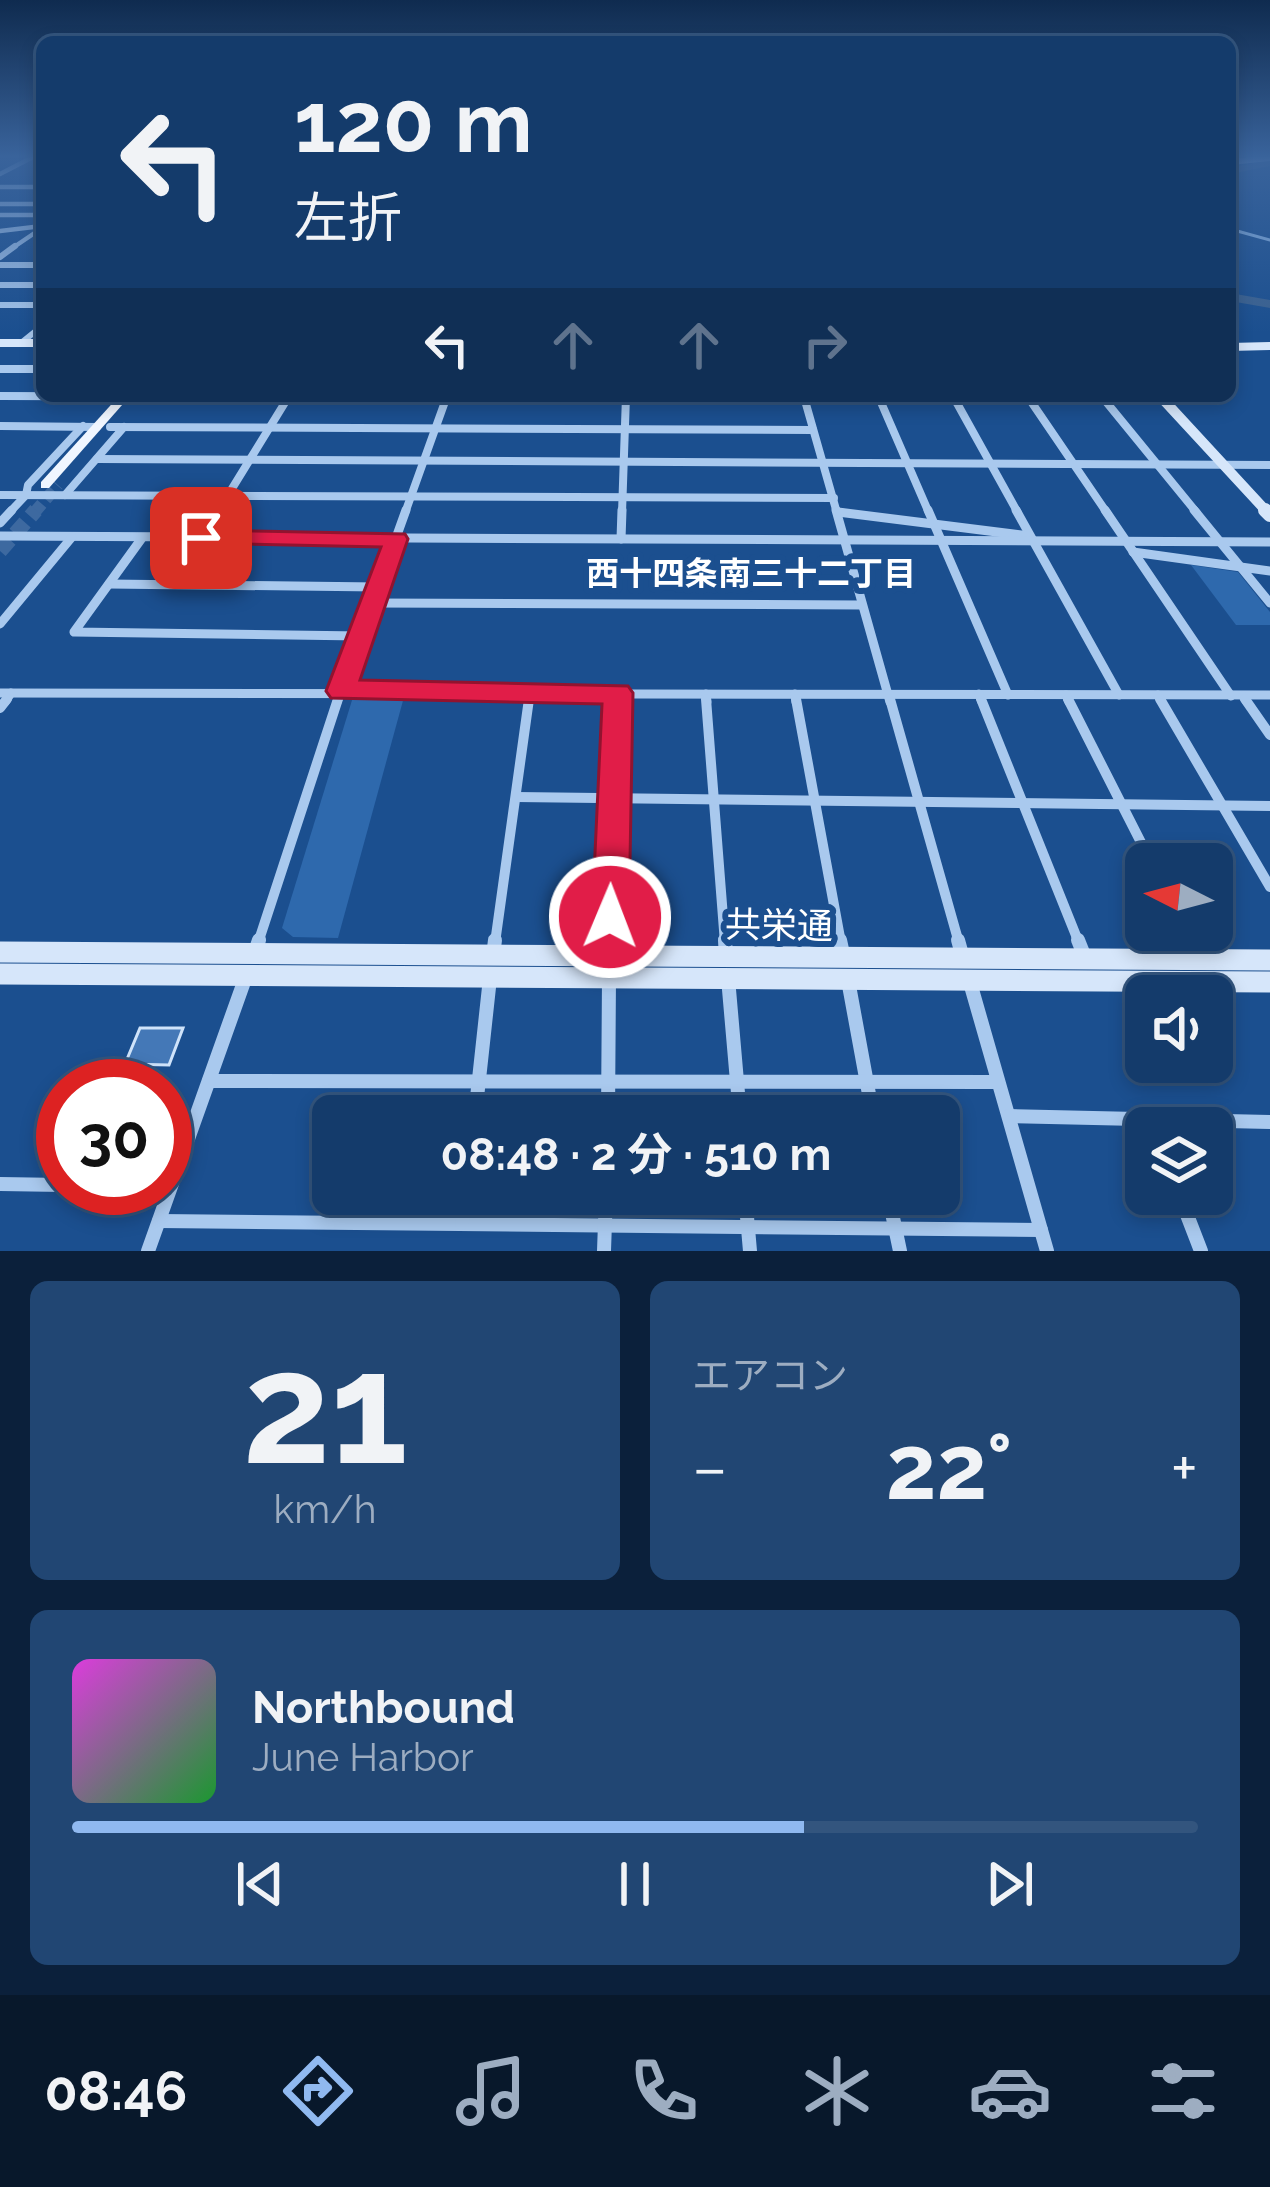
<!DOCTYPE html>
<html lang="ja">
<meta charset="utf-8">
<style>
body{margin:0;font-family:Raleway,"Noto Sans JP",sans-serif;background:#214673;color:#f1f3f6;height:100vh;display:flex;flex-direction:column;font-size:45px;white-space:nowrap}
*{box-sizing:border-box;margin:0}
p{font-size:39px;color:#9dadc1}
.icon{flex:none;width:66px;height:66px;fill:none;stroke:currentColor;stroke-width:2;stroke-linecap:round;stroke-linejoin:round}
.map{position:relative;height:1251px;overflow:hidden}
.drawer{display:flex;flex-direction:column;gap:30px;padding:30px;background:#0b203b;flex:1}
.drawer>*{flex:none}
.top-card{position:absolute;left:36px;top:36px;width:1200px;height:366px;border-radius:18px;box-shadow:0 6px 18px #0003,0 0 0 3px #33557e;background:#143b6b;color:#f1f3f6;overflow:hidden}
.needle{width:78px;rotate:276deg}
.controls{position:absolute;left:1125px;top:843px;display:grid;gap:24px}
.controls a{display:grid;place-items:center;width:108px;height:108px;border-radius:18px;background:#143b6b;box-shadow:0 6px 18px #0003,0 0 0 3px #33557e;font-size:60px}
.speed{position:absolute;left:36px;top:1059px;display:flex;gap:24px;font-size:60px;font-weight:700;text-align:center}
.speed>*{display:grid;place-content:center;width:156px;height:156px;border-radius:50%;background:#143b6b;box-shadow:0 6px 18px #0003,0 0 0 3px #33557e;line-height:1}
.speed .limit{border:18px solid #d22;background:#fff;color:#111}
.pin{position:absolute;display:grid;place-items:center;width:102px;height:102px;color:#fff;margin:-51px;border-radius:24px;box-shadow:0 6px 18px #0006}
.me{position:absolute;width:132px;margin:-66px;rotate:1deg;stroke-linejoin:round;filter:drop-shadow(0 0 9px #0008)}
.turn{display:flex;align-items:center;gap:42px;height:252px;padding:0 60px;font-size:54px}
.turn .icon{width:156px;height:156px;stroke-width:2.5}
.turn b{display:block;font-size:84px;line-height:102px}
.lanes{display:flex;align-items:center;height:114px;padding:0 60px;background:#0003;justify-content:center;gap:60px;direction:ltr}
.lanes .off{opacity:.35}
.big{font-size:90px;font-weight:700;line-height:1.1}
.drawer .tile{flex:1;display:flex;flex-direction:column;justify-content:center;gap:18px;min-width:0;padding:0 42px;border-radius:18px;background:#214673}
.drawer .dial{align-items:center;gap:0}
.dial b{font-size:156px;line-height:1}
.song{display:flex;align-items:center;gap:36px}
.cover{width:144px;height:144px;border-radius:18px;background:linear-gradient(135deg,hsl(300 70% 55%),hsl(130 70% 35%))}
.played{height:12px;border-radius:6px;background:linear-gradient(90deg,#90b9f0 65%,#33557e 65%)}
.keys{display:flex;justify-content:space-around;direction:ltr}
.heat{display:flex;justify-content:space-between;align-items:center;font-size:66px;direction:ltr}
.drawer .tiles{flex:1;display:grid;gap:30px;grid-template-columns:1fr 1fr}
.tile:last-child{grid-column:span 2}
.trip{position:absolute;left:312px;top:1095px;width:648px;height:120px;border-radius:18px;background:#143b6b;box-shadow:0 6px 18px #0003,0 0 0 3px #33557e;font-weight:700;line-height:120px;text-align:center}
.menu{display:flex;height:192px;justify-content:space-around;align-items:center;background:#08182b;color:#9dadc1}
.menu .icon{width:84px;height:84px}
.menu .selected{color:#90b9f0}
.menu b{font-size:54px;color:#f1f3f6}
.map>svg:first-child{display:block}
.green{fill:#2e69ad}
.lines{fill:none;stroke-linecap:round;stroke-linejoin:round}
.stream{stroke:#9cc4f0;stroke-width:3}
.river{fill:#3c6290;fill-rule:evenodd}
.building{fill:#4478b7;stroke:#cfe3fa;stroke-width:3}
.primary-tunnel-far1{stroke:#3d69a0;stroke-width:12;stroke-dasharray:12 6;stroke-linecap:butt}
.primary-tunnel{stroke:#3d69a0;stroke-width:15;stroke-dasharray:15 8;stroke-linecap:butt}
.street-far5{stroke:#a9c9ee;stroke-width:4.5}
.street-far4{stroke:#a9c9ee;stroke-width:6}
.street-far3{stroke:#a9c9ee;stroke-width:8}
.street-far2{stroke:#a9c9ee;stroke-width:9}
.street-far1{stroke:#a9c9ee;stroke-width:10}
.street{stroke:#a9c9ee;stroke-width:14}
.secondary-far4{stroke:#d6e6fa;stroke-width:6}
.secondary-far3{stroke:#d6e6fa;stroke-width:8}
.secondary-far2{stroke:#d6e6fa;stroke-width:10}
.secondary-far1{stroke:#d6e6fa;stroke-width:14}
.secondary{stroke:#d6e6fa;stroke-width:21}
.primary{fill:#f0f6ff;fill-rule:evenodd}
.route{fill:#e11d48;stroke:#92132f;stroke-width:3}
.labels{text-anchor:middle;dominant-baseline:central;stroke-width:12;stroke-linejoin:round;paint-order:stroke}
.neighbourhood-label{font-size:33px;font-weight:bold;fill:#fff;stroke:#1b4f8f}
.near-street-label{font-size:36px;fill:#fff;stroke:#1b4f8f}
</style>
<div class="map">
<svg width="1270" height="1251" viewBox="0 0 1270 1251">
<rect width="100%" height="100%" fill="#1b4f8f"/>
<g class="green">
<path d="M1191 565 1238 572 1270 612V625H1236Z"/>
<path d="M353 697H404L338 938 293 937 282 928Z"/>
</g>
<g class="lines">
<path class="stream" d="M1230 229 1270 240"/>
<g class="river">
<path d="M1270 160V166L1230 174V168Z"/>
<path d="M1230 293 1270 300V308L1230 301Z"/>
</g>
</g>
<path class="building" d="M140 1028H183L169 1065 125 1064Z"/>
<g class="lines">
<path class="primary-tunnel-far1" d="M34 513 58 485"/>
<path class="primary-tunnel" d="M0 551 36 510"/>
<g class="street-far5">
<path d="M38 171 42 168"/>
<path d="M0 174 31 158"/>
<path d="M0 187H42"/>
<path d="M0 204H42"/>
<path d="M0 215H42"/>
<path d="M0 231 42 226"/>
<path d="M11 249 42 228"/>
</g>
<g class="street-far4">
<path d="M0 257 15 246"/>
<path d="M0 265H42"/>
<path d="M0 285H42"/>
<path d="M0 305H42"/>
<path d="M21 343 42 326"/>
</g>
<g class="street-far3">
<path d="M0 369H42"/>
<path d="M0 396 1164 400"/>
<path d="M953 396 1018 513"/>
<path d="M804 397 837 513"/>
<path d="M1103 398 1197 513"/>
<path d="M880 400 929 513"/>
<path d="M1030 400 1107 513"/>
<path d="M0 426 97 427"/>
<path d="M110 427 813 430"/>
<path d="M97 459 1270 465"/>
<path d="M0 495 834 498"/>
<path d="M65 495 124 427"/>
<path d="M838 512 844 513"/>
<path d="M9 513 26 495 28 485 83 426"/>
<path d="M217 513 289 396"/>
<path d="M405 513 447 396"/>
<path d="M622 513 626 396"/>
</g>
<g class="street-far2">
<path d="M836 510 890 702"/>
<path d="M928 510 1008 695"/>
<path d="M1016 510 1119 695"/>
<path d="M1105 510 1231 696"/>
<path d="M1194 510 1270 603"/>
<path d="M838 512 1029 536"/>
<path d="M0 523 12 510"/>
<path d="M0 536 1270 542"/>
<path d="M142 538 74 632 361 636"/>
<path d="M201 538 218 510"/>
<path d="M621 539 622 510"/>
<path d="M1133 552 1270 571"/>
<path d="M109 584 378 587"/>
<path d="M372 603 861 605"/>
<path d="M0 624 72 537"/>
<path d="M0 693 1270 695"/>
<path d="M706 694 707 702"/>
<path d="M795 694 796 702"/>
<path d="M979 694 982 702"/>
<path d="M1066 695 1069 702"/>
<path d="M1158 695 1162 702"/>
<path d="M1243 696 1247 702"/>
<path d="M5 702 11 693"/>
<path d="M337 702 406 510"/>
<path d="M529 702 530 693"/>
<path d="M618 702V693"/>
</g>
<g class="street-far1">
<path d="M706 699 725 943"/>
<path d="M796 699 841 943"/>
<path d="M890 699 959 943"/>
<path d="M981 699 1079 943"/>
<path d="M1068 699 1152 864"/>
<path d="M1160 699 1270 887"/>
<path d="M1245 699 1270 735"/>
<path d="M0 708 7 699"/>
<path d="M516 797 1270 806"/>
<path d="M1185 930 1192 943"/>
<path d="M258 943 338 699"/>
<path d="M495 943 529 699"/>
<path d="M609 943 618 699"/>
</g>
<g class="street">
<path d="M725 940 726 958"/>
<path d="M840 940 843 954"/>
<path d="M958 940 963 958"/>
<path d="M1078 940 1084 955"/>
<path d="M1190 940 1198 955"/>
<path d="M255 952 259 940"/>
<path d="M609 955 610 940"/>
<path d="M493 956 495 940"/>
<path d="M728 978 740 1116"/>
<path d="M969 979 1047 1251"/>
<path d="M848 980 873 1116"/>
<path d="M209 1081 998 1082"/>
<path d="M475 1116 490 978"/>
<path d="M608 1116 609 977"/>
<path d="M1009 1116 1270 1122"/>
<path d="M0 1184 63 1185"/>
<path d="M745 1194 750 1251"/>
<path d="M888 1194 900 1251"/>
<path d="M1179 1194 1201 1251"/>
<path d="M159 1221 1041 1230"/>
<path d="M462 1223 465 1194"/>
<path d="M148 1251 245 979"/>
<path d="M604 1251 606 1194"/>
</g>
<path class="secondary-far4" d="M1230 162 1270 158"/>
<g class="secondary-far3">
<path d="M0 343H42"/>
<path d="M1230 347 1270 346"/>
</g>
<path class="secondary-far2" d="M1160 396 1268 513"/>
<path class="secondary-far1" d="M1265 510 1270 515"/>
<g class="secondary">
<path d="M0 952 1270 960"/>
<path d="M0 974 1270 982"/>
</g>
<path class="primary" d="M119 396H130L49 488H41V482Z"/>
</g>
<linearGradient id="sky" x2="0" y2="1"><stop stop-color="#0f2b4f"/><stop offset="0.47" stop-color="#39639b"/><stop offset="1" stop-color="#39639b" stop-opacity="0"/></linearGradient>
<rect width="1270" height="333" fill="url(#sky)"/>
<path class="route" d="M201 530 405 534 408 539 360 680 628 686 633 693 629 917 624 929 610 934 597 929 592 917 602 704 331 698 326 691 381 547 192 543V532Z"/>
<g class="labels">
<g class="neighbourhood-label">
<text x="751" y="573">西十四条南三十二丁目</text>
</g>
<g class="near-street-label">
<text transform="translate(779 925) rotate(1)">共栄通</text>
</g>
</g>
</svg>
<div class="controls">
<a><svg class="needle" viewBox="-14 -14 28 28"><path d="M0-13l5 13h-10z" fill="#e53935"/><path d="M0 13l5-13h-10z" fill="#9dadc1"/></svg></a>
<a><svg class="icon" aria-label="sound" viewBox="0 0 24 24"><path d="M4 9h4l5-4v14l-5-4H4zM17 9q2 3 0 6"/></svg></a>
<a><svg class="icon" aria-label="layers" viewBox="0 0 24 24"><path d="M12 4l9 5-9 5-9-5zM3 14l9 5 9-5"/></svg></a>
</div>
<div class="speed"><div class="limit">30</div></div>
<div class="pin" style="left:201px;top:538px;background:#d93025"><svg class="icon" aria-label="arrive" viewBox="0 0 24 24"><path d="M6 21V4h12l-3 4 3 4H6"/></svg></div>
<svg class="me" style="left:610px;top:917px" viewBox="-20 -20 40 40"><circle r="17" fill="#e11d48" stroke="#fff" stroke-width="3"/><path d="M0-11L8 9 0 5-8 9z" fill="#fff"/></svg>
<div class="trip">08:48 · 2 分 · 510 m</div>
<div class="top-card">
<div class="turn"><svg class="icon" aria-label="left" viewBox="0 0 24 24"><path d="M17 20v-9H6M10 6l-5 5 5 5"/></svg><div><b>120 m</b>左折</div></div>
<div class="lanes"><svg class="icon" aria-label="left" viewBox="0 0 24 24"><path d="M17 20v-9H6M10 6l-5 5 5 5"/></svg><svg class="icon off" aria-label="ahead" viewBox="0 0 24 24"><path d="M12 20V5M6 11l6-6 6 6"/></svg><svg class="icon off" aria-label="ahead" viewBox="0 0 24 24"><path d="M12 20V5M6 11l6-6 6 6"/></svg><svg class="icon off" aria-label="right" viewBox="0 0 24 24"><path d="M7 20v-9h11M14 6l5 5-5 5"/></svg></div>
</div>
</div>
<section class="drawer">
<div class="tiles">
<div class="tile dial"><b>21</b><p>km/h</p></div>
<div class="tile"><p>エアコン</p>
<div class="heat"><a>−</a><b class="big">22°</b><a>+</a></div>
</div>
<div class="tile">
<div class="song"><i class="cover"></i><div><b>Northbound</b><p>June Harbor</p></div></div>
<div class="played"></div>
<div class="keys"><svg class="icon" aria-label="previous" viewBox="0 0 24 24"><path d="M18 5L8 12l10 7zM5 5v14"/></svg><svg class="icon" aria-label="pause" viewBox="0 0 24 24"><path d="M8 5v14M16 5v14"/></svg><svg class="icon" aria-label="next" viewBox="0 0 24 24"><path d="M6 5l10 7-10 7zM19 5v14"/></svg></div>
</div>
</div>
</section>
<nav class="menu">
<b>08:46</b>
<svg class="icon selected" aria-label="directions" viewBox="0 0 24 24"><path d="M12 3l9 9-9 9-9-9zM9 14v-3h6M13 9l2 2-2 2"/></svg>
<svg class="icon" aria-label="music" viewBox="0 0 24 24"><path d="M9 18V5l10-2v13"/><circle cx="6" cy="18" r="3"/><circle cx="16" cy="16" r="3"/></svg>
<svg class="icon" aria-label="phone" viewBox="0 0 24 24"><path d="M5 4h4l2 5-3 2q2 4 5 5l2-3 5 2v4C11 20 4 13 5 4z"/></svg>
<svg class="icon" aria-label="climate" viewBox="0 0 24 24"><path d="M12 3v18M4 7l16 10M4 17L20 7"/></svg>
<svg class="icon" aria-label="car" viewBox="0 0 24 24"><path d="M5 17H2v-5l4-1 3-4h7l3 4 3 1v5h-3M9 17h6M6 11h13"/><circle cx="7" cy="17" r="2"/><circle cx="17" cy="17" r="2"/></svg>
<svg class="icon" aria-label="filters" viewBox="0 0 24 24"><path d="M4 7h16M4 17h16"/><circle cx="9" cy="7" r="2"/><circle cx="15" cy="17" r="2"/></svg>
</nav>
